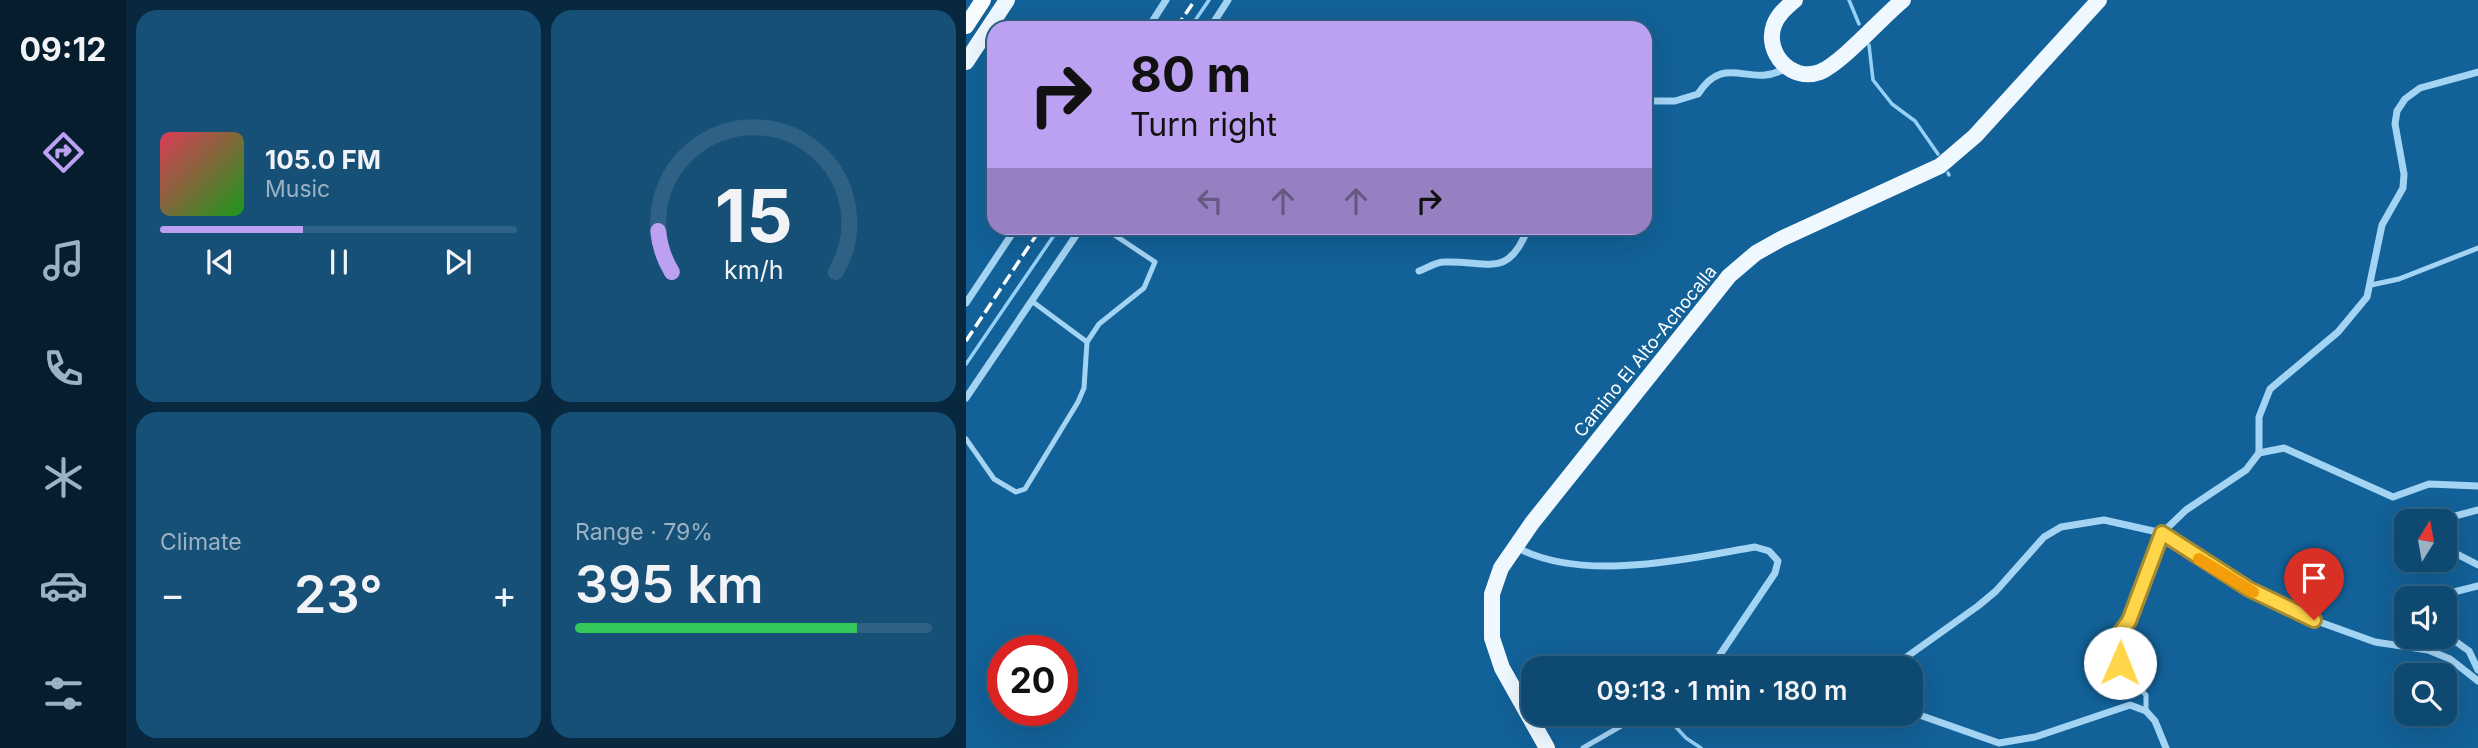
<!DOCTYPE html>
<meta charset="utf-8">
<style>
body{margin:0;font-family:Inter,sans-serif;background:#175077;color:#f1f3f6;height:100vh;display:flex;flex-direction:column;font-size:26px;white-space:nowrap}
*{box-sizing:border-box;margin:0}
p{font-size:23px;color:#9bb2c4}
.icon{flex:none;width:38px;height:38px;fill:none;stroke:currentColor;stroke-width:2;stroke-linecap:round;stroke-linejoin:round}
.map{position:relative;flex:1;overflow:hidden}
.drawer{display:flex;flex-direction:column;gap:10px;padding:10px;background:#08283f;width:840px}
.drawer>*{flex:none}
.banner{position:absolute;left:21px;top:21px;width:665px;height:214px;border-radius:21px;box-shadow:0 7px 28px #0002,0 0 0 2px #2e6184;background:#bca0f2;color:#111;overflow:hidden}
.needle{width:46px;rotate:11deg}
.tools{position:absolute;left:1428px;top:509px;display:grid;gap:14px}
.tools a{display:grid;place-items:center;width:63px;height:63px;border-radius:14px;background:#0e4972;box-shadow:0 7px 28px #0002,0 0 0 2px #2e6184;font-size:35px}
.speed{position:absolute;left:21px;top:635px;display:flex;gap:14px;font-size:35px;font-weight:700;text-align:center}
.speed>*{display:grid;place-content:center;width:91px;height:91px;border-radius:50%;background:#0e4972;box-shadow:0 7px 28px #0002,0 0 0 2px #2e6184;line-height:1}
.speed .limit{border:10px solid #d22;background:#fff;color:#111}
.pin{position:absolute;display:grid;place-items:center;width:60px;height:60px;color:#fff;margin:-72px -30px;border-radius:50% 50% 50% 0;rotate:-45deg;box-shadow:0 0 7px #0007}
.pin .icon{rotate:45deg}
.me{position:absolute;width:77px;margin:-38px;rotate:1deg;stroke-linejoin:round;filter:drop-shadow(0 0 5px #0008)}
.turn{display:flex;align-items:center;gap:24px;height:147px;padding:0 28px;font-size:32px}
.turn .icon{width:91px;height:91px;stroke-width:2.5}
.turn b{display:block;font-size:49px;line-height:60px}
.lanes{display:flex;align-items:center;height:66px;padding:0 28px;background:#0003;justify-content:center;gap:35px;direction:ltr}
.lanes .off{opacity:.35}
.big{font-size:52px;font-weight:600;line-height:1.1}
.drawer .card{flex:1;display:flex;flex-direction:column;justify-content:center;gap:10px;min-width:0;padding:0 24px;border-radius:21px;background:#175077}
.drawer .dial{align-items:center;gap:0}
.dial svg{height:182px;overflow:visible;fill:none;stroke:#2e6184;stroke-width:7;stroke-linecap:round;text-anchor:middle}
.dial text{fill:#f1f3f6;stroke:none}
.song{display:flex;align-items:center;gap:21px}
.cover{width:84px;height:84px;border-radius:10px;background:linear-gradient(135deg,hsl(350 70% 55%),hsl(120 70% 35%))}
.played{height:7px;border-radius:4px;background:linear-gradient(90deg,#bca0f2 40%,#2e6184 40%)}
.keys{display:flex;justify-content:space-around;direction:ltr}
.heat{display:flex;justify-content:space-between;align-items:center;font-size:38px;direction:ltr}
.charge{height:10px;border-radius:5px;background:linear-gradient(90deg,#34c759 79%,#2e6184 0)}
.drawer .tiles{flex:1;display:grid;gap:10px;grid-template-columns:repeat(2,1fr)}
.trip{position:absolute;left:555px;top:656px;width:402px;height:70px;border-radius:21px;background:#0e4972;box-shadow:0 7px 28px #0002,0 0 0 2px #2e6184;font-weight:600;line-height:70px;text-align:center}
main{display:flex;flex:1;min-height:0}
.dock{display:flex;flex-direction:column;width:126px;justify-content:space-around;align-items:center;background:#061d2e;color:#9bb2c4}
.dock .icon{width:49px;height:49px}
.dock .on{color:#bca0f2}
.dock b{font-size:32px;color:#f1f3f6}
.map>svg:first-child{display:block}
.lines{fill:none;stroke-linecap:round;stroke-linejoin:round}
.stream{stroke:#95d1f7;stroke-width:3.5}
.service{stroke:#a4d4f4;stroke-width:5}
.minor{stroke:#a4d4f4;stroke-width:7}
.primary{stroke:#f0f8ff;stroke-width:16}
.trunk{stroke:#f8fcff;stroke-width:16}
.rail{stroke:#fff;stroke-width:3.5;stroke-dasharray:12 5;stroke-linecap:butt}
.route-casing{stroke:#a68a30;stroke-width:18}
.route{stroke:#ffd54a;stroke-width:12}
.slow{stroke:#f59e0b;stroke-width:12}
.labels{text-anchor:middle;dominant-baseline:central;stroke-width:7;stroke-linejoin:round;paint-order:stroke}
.street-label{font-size:18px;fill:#fff;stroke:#126198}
</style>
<main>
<nav class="dock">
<b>09:12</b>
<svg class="icon on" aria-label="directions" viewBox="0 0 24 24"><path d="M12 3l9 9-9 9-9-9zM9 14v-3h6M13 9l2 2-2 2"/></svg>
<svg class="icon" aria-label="music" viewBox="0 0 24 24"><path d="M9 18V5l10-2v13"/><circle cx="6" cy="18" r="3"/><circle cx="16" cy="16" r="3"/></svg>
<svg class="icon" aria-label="phone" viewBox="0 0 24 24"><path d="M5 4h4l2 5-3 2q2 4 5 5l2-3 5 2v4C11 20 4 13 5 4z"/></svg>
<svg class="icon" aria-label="climate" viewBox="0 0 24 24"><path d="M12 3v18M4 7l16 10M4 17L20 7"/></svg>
<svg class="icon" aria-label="car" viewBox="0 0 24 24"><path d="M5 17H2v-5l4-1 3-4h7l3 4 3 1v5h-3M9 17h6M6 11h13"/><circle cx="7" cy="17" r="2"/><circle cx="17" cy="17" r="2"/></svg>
<svg class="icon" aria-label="filters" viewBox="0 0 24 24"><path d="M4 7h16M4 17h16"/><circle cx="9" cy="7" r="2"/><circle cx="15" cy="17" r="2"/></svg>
</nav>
<section class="drawer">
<div class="tiles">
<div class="card">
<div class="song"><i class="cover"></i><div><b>105.0 FM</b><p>Music</p></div></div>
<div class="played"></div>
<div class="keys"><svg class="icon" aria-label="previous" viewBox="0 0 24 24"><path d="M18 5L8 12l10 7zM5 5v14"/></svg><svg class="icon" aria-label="pause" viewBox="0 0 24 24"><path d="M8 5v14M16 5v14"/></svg><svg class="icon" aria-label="next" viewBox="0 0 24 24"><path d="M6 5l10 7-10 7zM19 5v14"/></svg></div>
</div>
<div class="card dial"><svg viewBox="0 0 100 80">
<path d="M14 69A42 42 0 1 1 86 69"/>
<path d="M14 69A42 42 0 0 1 8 51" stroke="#bca0f2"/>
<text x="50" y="56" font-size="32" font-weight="700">15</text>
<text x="50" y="72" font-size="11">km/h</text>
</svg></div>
<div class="card"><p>Climate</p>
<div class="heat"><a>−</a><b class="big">23°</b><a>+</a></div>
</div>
<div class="card"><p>Range · 79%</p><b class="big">395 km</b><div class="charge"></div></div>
</div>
</section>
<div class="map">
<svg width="1512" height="748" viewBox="0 0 1512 748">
<rect width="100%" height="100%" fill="#126198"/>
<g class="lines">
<g class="stream">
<path d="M883 0 893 24"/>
<path d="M224 28 243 0"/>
<path d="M903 45 907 80 926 104 949 121 972 154"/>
<path d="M982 173 983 175"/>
<path d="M0 364 93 228"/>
<path d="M708 725 720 738 735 748"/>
</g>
<g class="service">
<path d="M1405 285 1433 279 1512 248"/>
<path d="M67 302 121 342"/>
<path d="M0 439 28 479 50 492 59 489 112 402 118 388 121 342 133 324 178 288 189 262 138 228"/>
<path d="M1180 711V695L1168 683 1148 648 1150 638 1163 621 1196 533"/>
<path d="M617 748 676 714"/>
</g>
<g class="minor">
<path d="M182 28 200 0"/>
<path d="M244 28 262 0"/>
<path d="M679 107 683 101H709L732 94C760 51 783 90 820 68"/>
<path d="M453 271C461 268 470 262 478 262 522 260 542 280 562 228"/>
<path d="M0 303 50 228"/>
<path d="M0 398 115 228"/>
<path d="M1293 453 1318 448 1427 497 1463 484 1512 486"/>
<path d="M1466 522 1512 510"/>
<path d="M1196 533 1220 510 1280 470 1293 453V417L1304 389 1372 332 1401 297 1416 225 1437 188 1438 174 1429 124 1431 111 1439 99 1454 88 1512 72"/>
<path d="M550 547C616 583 718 559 789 547L803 551 812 561 809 573 745 668"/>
<path d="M1479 548 1512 565"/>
<path d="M1464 598 1512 586"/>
<path d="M1479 634 1503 651 1512 670"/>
<path d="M925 668 1012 606 1030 591 1078 537 1095 527 1138 520 1196 533 1283 589 1326 612 1409 642 1462 650 1484 659 1512 681"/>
<path d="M945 712 1033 743 1069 737 1164 705 1180 711 1189 721 1200 748"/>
</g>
<g class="primary">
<path d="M829 0C821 7 812 14 808 25 798 52 825 83 854 72 876 63 916 17 937 0"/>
<path d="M0 62 41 0"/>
<path d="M581 748 536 668 526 638V594L535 568 566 523 763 276 790 253 815 239 974 166 1009 136 1133 0"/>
</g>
<path class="trunk" d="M0 26 17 0"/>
<g class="rail">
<path d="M210 28 229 0"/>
<path d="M0 341 75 228"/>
</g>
</g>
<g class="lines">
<g class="route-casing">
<path id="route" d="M1154 663 1148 648 1150 638 1163 621 1196 533 1283 589 1348 620"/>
</g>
<use href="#route" class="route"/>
<path class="slow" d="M1233 559 1287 592"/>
</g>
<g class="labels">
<g class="street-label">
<text transform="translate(679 351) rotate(-51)">Camino El Alto-Achocalla</text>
</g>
</g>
</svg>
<div class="tools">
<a><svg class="needle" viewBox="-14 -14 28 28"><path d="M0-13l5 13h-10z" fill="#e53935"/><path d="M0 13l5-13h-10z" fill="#9bb2c4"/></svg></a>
<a><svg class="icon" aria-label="sound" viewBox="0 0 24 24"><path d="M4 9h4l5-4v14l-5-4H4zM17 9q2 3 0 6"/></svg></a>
<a><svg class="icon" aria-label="search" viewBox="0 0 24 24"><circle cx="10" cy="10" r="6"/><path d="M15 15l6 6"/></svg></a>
</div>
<div class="speed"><div class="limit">20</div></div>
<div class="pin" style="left:1348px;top:620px;background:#d93025"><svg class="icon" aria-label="arrive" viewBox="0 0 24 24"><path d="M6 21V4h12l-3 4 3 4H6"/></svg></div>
<svg class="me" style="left:1154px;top:663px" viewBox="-20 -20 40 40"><circle r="19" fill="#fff"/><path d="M0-13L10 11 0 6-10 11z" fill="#ffd54a"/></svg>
<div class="trip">09:13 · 1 min · 180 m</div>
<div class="banner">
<div class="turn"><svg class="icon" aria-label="right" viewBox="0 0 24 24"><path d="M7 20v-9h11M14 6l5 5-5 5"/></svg><div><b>80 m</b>Turn right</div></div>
<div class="lanes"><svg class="icon off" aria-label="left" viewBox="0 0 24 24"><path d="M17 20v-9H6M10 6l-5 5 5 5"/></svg><svg class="icon off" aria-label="ahead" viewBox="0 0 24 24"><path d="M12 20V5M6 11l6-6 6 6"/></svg><svg class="icon off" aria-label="ahead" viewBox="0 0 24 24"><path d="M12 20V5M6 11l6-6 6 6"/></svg><svg class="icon" aria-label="right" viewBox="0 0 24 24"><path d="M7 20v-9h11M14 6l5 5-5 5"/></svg></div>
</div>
</div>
</main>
